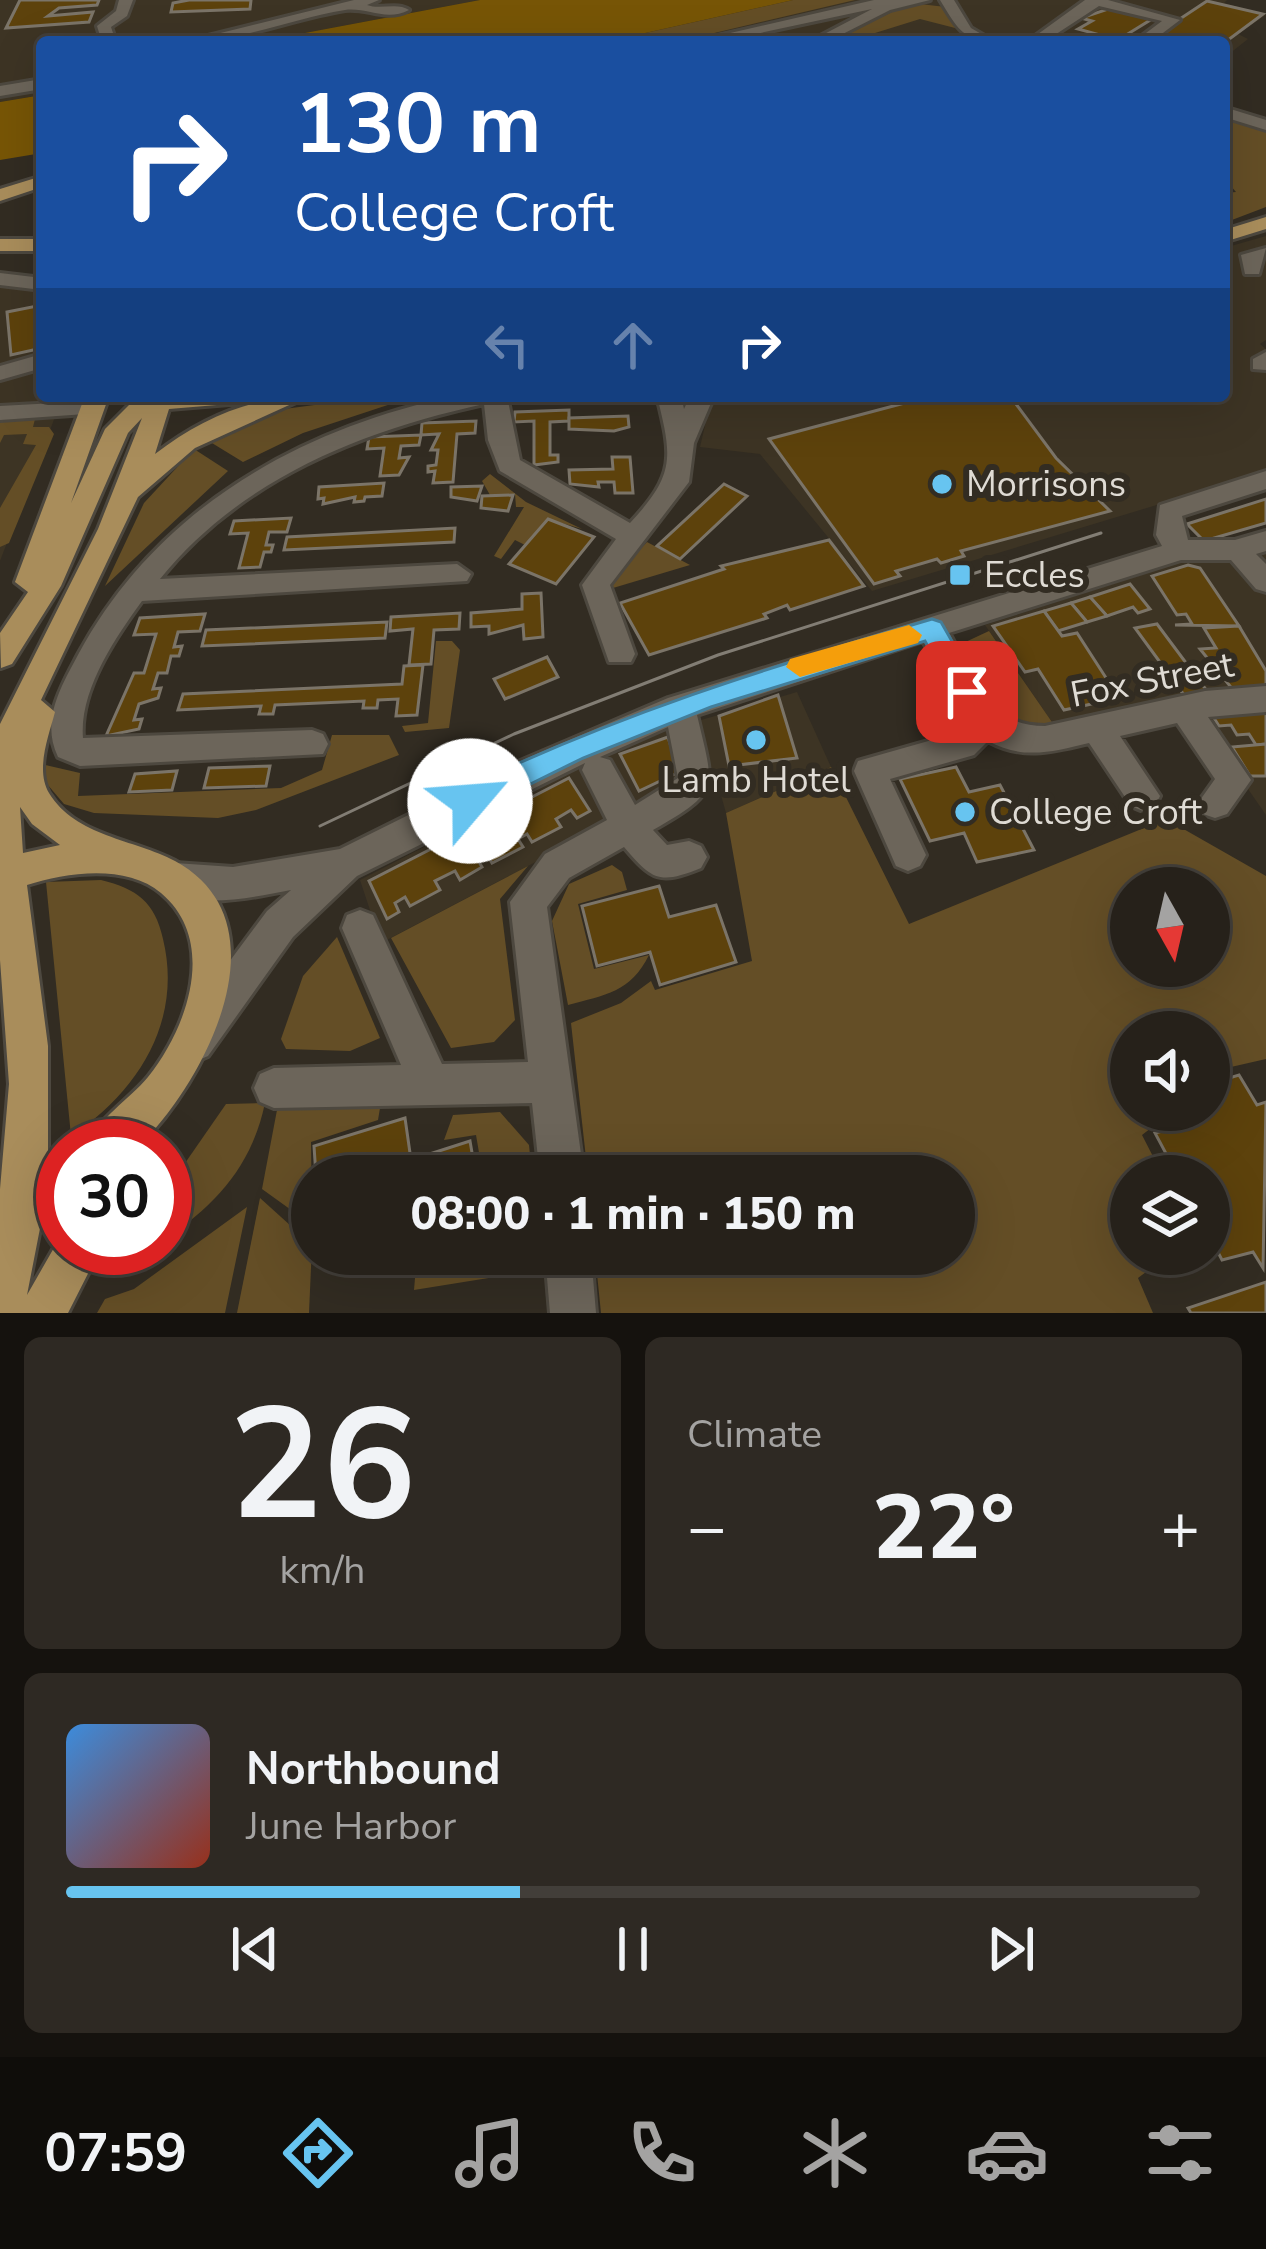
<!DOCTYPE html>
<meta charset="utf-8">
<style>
body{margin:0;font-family:"Nunito Sans",sans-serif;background:#2e2923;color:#f1f3f6;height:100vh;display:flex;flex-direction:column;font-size:45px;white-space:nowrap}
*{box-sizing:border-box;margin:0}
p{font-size:39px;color:#a4a3a2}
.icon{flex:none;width:66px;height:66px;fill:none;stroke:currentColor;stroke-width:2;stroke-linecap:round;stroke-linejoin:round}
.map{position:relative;height:1313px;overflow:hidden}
.side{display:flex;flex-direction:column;gap:24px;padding:24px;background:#15120e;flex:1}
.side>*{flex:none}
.banner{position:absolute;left:36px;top:36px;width:1194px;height:366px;border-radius:12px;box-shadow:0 12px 48px #0002,0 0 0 3px #423e39;background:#1a4fa0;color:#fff;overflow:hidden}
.needle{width:78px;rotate:172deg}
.buttons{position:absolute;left:1110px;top:867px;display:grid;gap:24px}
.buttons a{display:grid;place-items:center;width:120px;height:120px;border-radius:50%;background:#26211a;box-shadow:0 12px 48px #0002,0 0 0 3px #423e39;font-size:60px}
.speed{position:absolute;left:36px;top:1119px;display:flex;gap:24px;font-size:60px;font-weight:700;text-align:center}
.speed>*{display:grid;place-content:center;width:156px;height:156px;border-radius:50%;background:#26211a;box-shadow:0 12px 48px #0002,0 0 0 3px #423e39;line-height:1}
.speed .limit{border:18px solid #d22;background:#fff;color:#111}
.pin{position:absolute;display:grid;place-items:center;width:102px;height:102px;color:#fff;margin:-51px;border-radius:24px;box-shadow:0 6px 18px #0006}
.me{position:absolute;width:132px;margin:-66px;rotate:63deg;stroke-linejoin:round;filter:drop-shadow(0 0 9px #0008)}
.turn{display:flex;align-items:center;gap:42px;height:252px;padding:0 60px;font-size:54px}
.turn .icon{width:156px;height:156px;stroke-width:2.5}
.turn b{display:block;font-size:84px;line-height:102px}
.lanes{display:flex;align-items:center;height:114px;padding:0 60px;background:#0003;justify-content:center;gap:60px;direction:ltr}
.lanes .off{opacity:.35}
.big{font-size:90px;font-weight:800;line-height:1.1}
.side .widget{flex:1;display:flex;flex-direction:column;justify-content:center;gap:18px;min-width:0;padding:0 42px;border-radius:18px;background:#2e2923}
.side .dial{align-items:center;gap:0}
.dial b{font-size:156px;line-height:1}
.song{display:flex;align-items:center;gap:36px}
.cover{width:144px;height:144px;border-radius:18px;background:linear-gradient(135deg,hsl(210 70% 55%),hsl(10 70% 35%))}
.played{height:12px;border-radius:6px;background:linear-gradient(90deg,#67c4f0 40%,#423e39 40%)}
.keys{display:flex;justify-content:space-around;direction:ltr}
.heat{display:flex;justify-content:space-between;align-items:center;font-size:66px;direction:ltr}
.side .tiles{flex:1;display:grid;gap:24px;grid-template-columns:1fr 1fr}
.widget:last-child{grid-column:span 2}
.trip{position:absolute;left:291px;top:1155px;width:684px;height:120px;border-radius:60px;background:#26211a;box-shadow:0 12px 48px #0002,0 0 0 3px #423e39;font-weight:800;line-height:120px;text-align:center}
.menu{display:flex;height:192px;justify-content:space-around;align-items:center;background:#0f0d0a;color:#a4a3a2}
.menu .icon{width:84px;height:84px}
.menu .active{color:#67c4f0}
.menu b{font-size:54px;color:#f1f3f6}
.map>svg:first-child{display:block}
.built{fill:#3d3424}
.green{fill:#644e26;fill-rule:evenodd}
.water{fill:#775506}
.building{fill:#5d420c;stroke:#7b7468;stroke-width:3}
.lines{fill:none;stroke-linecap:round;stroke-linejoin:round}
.minor-casing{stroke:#4d483f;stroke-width:6}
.major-casing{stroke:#4d483f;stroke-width:6}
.minor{fill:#6c655a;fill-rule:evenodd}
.major{fill:#a98d5b;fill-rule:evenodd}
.tram{stroke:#827d74;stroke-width:3}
.route{fill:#67c4f0;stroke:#437f9c;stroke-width:3}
.slow{fill:#f59e0b}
.poi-dot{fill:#67c4f0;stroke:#322c22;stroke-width:4.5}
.labels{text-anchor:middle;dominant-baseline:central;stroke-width:12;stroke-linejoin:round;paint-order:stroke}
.poi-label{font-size:36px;fill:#dfdbd4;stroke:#322c22;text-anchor:start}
.street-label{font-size:36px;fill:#dfdbd4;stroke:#322c22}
</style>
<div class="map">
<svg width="1266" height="1313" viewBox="0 0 1266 1313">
<rect width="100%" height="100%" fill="#322c22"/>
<g class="built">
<path d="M0 0H480L257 42H42V95L0 102Z"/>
<path d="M793 0H1227L1224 3 1266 15 1238 34 1248 39 1224 58V42H605Z"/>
<path d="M1266 236V340L1260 344 1266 349V472L872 591 760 454 700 447 711 400 719 396H1224V248Z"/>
<path d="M0 271 42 277V396H63L0 561Z"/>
<path d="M1266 554V815L1196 714 1054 725 985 625 1184 561H1241Z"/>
<path d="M797 692 831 767 726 813 717 781 669 792 381 943 360 880 593 760 677 727Z"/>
</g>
<g class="green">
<path d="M793 0H855L676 42H605Z"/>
<path d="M911 3 946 7 959 29 920 19 875 33 887 39 880 42 831 41Z"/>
<path d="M1224 116 1266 128V207L1224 223V193L1236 192 1224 178Z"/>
<path d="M383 396H415L303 433 243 462 207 440 284 409Z"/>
<path d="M35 419 33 427H49L54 434 9 543 0 547V508L36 445 23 444 27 434 4 435 0 443V420Z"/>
<path d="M194 449 228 471 105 586 144 503Z"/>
<path d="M490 474 526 502 582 529 548 519 525 545 515 540 501 559 494 556 524 507H516L515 494 490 495 482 481Z"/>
<path d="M647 542 690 565 613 588 611 578Z"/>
<path d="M989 631 1054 725C989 735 985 695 959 645Z"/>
<path d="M436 641H452L460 650 449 728 405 732 402 726 428 723Z"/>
<path d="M332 735H389L399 755 256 810 218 818 94 813 64 804 41 777V764L80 773 78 796 281 788 322 770Z"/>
<path d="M831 767 909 924 1166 819 1266 876V1059L1209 1072V1032H1131V1110L1173 1111 1142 1135 1163 1176H1131V1254H1170L1138 1278 1153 1313H601L595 1254H954V1176H588L571 1023 621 1003 651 981 655 990 752 961 726 813ZM1131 888H1209V966H1131Z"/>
<path d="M612 865 622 872 627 890 578 904 594 969 649 955C631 992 605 995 568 1005L552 921 569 884Z"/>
<path d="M528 866 500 899 515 1020 494 1042 451 1048 391 938Z"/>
<path d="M101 880C137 889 155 902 163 939 183 1021 138 1092 71 1136L46 882Z"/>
<path d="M337 937 380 1038 350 1051 286 1049 281 1039 303 976Z"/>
<path d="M265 1103C252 1165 217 1204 165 1239V1192L226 1104Z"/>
<path d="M380 1108 378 1120 311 1142 312 1225 262 1189 277 1110Z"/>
<path d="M500 1112 529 1145 532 1176H483L476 1135 444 1140 453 1115Z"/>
<path d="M260 1198 312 1245 309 1313H237Z"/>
<path d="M247 1207 225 1313H97L105 1299 134 1289Z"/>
<path d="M417 1254H520L501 1276 414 1290Z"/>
</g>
<g class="water">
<path d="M480 0H793L605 42H257Z"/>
<path d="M42 95V153L0 160V102Z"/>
</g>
<g class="building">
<path d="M20 0H99L97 5 59 8 48 16 93 12 89 22 6 28Z"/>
<path d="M251 0 250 9 171 12 173 3 189 0Z"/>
<path d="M1207 1 1263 14 1224 43 1145 42Z"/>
<path d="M1111 8 1152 19 1118 40 1078 29 1092 21 1081 18Z"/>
<path d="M42 305V348L11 355 7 312Z"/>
<path d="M931 396H1010L1056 458 1110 511 961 551 964 556 941 563 937 559 896 571 900 576 874 584 769 439Z"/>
<path d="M569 410V421L550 422V455H558V462L534 465V421L514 422 515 412Z"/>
<path d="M628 416 629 427 614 431 569 429V418Z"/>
<path d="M476 421 475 433 457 434 453 482 433 483 435 471 428 472V466L436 465 438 450H431L439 434 421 435 422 423Z"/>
<path d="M421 435 419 445 401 446 399 458 409 457 399 475 380 476 384 448 367 449 369 437Z"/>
<path d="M612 457H630L633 493H615L614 482H598L599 487 570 484 569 470 613 469Z"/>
<path d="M384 483 382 496 365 497 364 501 354 502 355 497 323 504 324 498 318 499 319 487Z"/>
<path d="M724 484 747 496 680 559 657 546Z"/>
<path d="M482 486 477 501 451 497V487Z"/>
<path d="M513 495 508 511 481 508 482 496Z"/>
<path d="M1266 499V523L1204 541 1187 524Z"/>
<path d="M291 518 287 532H269L266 545H273L271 552H264L260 567 239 568 248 533 230 534 234 521Z"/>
<path d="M548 519 594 537 556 584 509 564Z"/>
<path d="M455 528 454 542 284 550 287 537Z"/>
<path d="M829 540 864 586 790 610 787 605 764 614 767 618 649 655 620 603 724 569 721 566Z"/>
<path d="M1188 565 1200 568 1239 626 1175 625 1192 624 1186 614 1177 615 1152 576Z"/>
<path d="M1130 584 1150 609 1138 613 1133 607 1107 616 1090 597Z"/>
<path d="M541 593 543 637 524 639 523 625 489 634V626L471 627V613L522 609V594Z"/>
<path d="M1090 597 1107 616 1087 622 1071 603Z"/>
<path d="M1071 603 1087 622 1058 631 1044 611Z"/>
<path d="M1044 611 1062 636 1077 633 1119 698 1064 710 1038 669 1025 672 993 626Z"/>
<path d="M460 613 459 629 434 630 431 664 409 665 413 629 390 631 391 617Z"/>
<path d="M205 614 200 631 178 632 174 647 182 646 179 656H171L167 673H158L153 689 161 688 158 698 139 704 134 720 142 719 139 729 106 736 134 673H144L156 634 134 635 140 618Z"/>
<path d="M387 622 385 638 202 646 206 630Z"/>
<path d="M1157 624 1207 691 1184 695 1135 628Z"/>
<path d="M1239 626 1266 671V688L1234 691 1200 649 1216 648 1204 628Z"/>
<path d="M547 657 558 677 505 699 494 679Z"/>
<path d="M423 665 417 715 396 716 398 699 378 700 377 708H363L364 701 275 705 273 714H259L261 706 178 710 183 694 402 684 404 666Z"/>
<path d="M778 695 797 758 729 766 719 716Z"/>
<path d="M1266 704V744L1256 745 1249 734 1237 735 1231 725 1219 726 1209 710Z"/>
<path d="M668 737 679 772 639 791 620 754Z"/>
<path d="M1266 744V776H1250L1232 747Z"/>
<path d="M270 766 266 786 204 788 209 768Z"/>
<path d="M956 767 969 792 1000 785 1034 850 977 862 964 833 930 841 900 779Z"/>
<path d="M177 771 172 790 129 792 135 774Z"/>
<path d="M569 778 590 811 577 818 571 810 556 819 561 827 532 842 527 834 518 839 523 847 492 863 485 852 476 857 482 867 460 880 455 871 435 881 440 890 410 906 405 897 395 903 399 912 387 919 369 881Z"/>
<path d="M659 886 669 917 716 905 736 962 660 985 650 952 597 966 582 906Z"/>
<path d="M1239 1075 1257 1105 1266 1102 1263 1268 1253 1252 1222 1260 1209 1235V1176H1178L1155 1133 1192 1123 1185 1110H1209V1084Z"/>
<path d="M405 1118 411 1160 470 1141 476 1176H316L314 1146Z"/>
<path d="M1266 1282V1313H1191L1188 1308Z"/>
</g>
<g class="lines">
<g class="minor-casing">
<g id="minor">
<path d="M119 0H133L127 16 111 27 116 42H102L97 26 116 11Z"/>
<path d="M354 0H379L367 5C380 10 398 2 409 10 386 22 367 7 345 10 290 19 239 42 184 42Z"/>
<path d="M874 0H930L890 10 827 42H809L872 9 718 42H691Z"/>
<path d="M940 0H954L971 28 995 42C963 42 956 26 940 0Z"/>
<path d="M1085 0H1108L1180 20 1151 42H1134L1162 21 1099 6 1044 42H1027Z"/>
<path d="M42 79V89L0 96V86Z"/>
<path d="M1224 107 1266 120V130L1224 117Z"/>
<path d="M1266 248 1259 274H1245L1241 255Z"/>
<path d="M0 273 42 278V290L0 285Z"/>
<path d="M1266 352V370L1253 369V359Z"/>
<path d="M42 354V368L0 380V366Z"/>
<path d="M454 396H507L520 460 630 523C676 474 672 457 657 396H681L684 409 690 396H714L694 443 689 482 610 585 635 654 631 662H609L582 585 616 539 500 471 488 440 484 404C361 431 241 479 160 579L457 564 471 574 467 581 142 601C115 638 79 691 83 738L312 730 323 734 328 744 323 754 80 766 58 757C40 720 62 685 79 653 157 510 296 430 454 396Z"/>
<path d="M92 401 100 403V413L0 420V406Z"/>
<path d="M1266 471V489L1182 516 1188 540H1235L1266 531V551L1256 554 1266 564V592L1256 589 1231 560H1181L949 633C975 679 986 726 1045 726L1205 691 1266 686V712L1208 717 1251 780 1227 814 1215 818 1203 814 1198 803 1215 779 1177 723 1120 736 1160 796 1155 806 1143 811 1131 806 1089 743C1052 752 1023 760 988 741L974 755 890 779 926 855 920 866 908 871 896 866 854 771 858 761 953 734 967 721 923 641 697 715C714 788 722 791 653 830L667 845 689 841 701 846 707 857 701 868C659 885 652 880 624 847L569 878 547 907 584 1176H540L532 1103 274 1108 260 1102 254 1088 260 1074 274 1068 401 1065 342 928 347 915 360 910 373 915 442 1064 528 1062 510 902 545 854 607 820 582 770 585 763 357 876 293 937 208 1056 194 1062 180 1056 174 1042 180 1028 267 911 291 890C249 898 203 908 162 892L157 880 162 868 175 863 233 867 340 849 499 770 668 698 1162 546 1156 535 1160 505ZM668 727 678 778 635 805 610 760 600 757Z"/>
<path d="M545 1254H591L596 1313H550Z"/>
</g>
</g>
<g class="major-casing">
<g id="major">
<path d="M42 176V187L0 201V189Z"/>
<path d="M1266 217V229L1224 242V230Z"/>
<rect x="0" y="239" width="42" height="12"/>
<path d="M85 396H109L71 503 105 429 138 396H253L241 403 169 409 155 454C200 419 252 396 309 396L195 448 138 497 41 700 55 712C49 735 35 770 49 793 76 837 134 839 175 861 289 923 204 1083 139 1146H87C98 1118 129 1100 148 1077 188 1027 218 941 161 893 127 864 67 872 27 885L48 1046V1163L63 1156V1202L43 1213 27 1295 63 1232V1248H101L68 1313H0V1189L9 1084 0 960V724L98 529 142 418 128 433 61 586 12 664 1 668 0 633 28 592 15 582ZM20 807 32 824 60 845 23 853Z"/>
</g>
</g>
<use href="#minor" class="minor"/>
<use href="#major" class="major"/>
<path class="tram" d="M320 826 514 734 718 655 1101 533"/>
</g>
<path class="route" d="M932 619 941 622 981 692 977 700H957L925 641 711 707 583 758 470 814 454 801 459 791C612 716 769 667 932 619Z"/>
<path class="slow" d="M909 625 922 635 918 643 800 677 786 667 790 659Z"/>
<g class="poi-dot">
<circle cx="942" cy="484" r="12"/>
<rect x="948" y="563" width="24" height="24" rx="6"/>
<circle cx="756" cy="740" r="12"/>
<circle cx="965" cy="812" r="12"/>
</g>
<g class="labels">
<g class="poi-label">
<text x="966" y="484">Morrisons</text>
<text x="984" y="575">Eccles</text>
<text x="756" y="780" text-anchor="middle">Lamb Hotel</text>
<text x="989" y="812">College Croft</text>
</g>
<g class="street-label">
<text transform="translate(1152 680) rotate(-11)">Fox Street</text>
</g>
</g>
</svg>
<div class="buttons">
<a><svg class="needle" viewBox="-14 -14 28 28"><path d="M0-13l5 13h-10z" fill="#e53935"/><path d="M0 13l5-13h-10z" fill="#a4a3a2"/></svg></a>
<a><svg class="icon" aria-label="sound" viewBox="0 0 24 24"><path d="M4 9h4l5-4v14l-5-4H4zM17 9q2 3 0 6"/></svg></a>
<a><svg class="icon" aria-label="layers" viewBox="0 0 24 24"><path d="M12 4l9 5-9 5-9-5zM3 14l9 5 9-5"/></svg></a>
</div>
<div class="speed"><div class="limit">30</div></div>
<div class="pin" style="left:967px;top:692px;background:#d93025"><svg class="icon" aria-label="arrive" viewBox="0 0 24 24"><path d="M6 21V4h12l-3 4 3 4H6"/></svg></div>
<svg class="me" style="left:470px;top:801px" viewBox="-20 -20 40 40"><circle r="19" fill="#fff"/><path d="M0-13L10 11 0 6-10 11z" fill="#67c4f0"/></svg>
<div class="trip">08:00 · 1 min · 150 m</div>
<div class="banner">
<div class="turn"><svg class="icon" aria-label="right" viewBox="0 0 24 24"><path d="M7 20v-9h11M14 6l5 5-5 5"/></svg><div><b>130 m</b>College Croft</div></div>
<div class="lanes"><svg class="icon off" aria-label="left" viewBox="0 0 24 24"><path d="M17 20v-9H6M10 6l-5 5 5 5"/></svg><svg class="icon off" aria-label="ahead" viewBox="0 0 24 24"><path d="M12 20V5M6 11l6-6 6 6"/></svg><svg class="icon" aria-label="right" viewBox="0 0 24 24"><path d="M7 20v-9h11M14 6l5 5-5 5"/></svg></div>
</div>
</div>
<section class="side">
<div class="tiles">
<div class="widget dial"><b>26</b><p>km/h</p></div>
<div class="widget"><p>Climate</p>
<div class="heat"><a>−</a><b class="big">22°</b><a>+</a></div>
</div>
<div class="widget">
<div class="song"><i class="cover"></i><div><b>Northbound</b><p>June Harbor</p></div></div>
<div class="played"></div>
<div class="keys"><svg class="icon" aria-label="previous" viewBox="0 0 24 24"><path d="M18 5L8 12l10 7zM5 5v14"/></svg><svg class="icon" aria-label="pause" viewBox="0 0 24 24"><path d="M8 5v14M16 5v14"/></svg><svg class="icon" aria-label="next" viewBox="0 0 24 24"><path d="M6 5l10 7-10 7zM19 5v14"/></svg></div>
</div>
</div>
</section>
<nav class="menu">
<b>07:59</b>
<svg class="icon active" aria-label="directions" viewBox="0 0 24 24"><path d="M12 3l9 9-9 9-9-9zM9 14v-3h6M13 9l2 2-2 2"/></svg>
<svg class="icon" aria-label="music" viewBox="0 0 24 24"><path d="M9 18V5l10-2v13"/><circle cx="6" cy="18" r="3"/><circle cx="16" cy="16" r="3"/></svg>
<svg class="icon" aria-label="phone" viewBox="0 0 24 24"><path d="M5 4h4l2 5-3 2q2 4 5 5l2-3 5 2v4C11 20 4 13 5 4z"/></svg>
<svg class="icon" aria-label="climate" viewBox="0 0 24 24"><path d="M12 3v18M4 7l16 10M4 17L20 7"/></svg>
<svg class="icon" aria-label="car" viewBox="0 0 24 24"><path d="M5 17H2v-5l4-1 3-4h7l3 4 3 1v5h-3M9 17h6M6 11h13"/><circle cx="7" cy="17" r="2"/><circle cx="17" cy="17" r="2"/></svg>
<svg class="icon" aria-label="filters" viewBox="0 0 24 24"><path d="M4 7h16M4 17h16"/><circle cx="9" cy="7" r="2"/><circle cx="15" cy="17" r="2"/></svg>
</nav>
